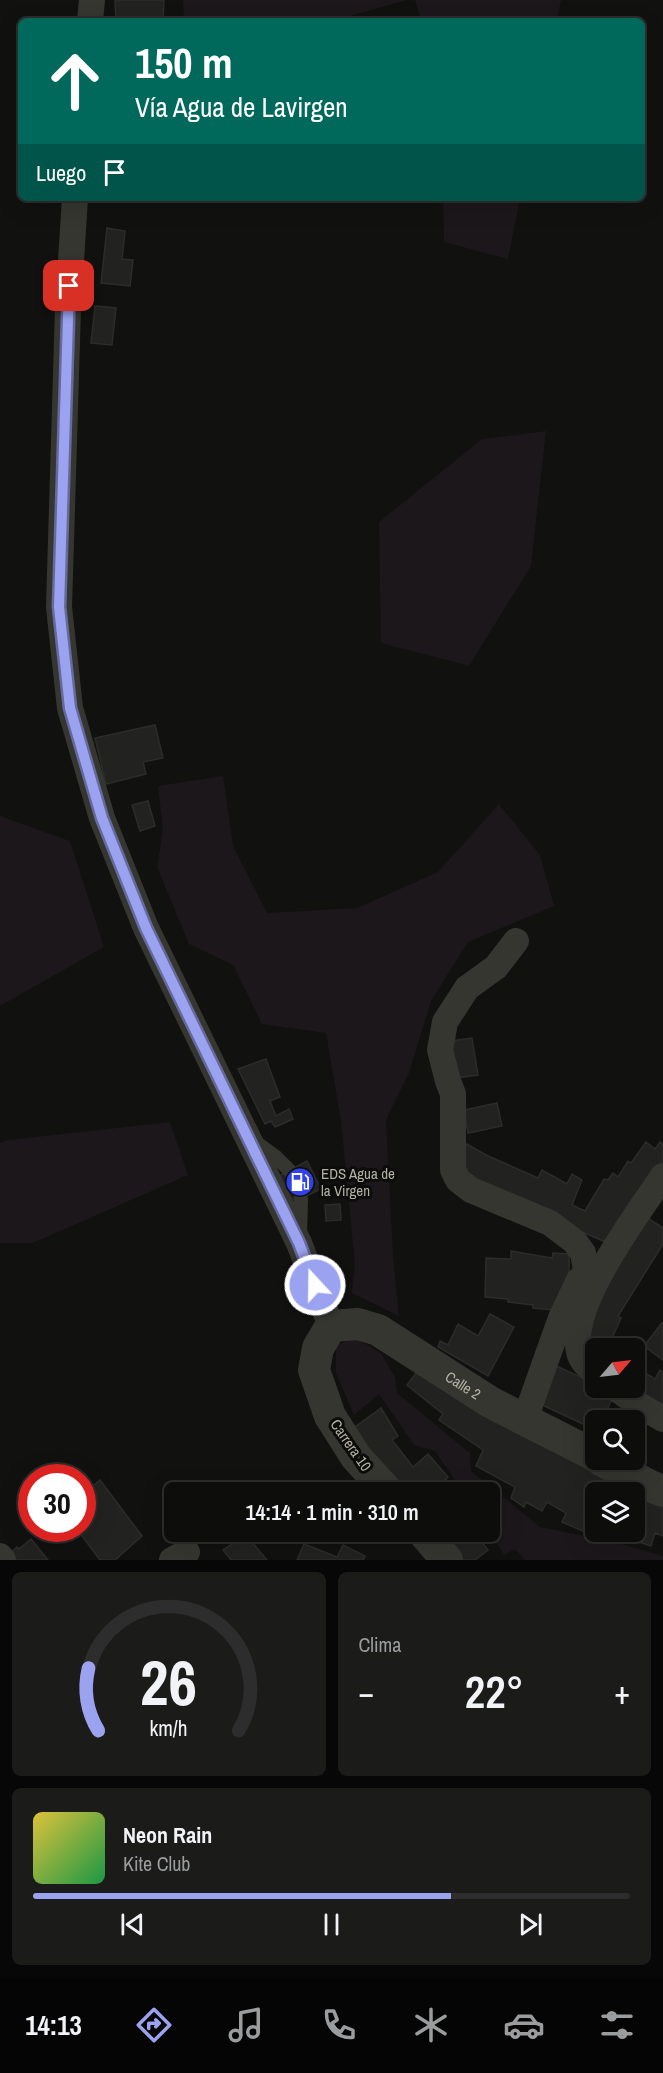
<!DOCTYPE html>
<html lang="es">
<meta charset="utf-8">
<style>
body{margin:0;font-family:"Archivo Narrow",sans-serif;background:#1b1b1a;color:#f1f3f6;height:100vh;display:flex;flex-direction:column;font-size:22px;white-space:nowrap}
*{box-sizing:border-box;margin:0}
p{font-size:20px;color:#9a9c9d}
.icon{flex:none;width:33px;height:33px;fill:none;stroke:currentColor;stroke-width:2;stroke-linecap:round;stroke-linejoin:round}
.map{position:relative;height:1560px;overflow:hidden}
.side{display:flex;flex-direction:column;gap:12px;padding:12px;background:#070707;flex:1}
.side>*{flex:none}
.top-card{position:absolute;left:18px;top:18px;width:627px;height:183px;border-radius:9px;box-shadow:0 6px 24px #0002,0 0 0 2px #2d2d2d;background:#00695c;color:#fff;overflow:hidden}
.needle{width:39px;rotate:62deg}
.fabs{position:absolute;left:585px;top:1338px;display:grid;gap:12px}
.fabs a{display:grid;place-items:center;width:60px;height:60px;border-radius:9px;background:#0d0d0c;box-shadow:0 6px 24px #0002,0 0 0 2px #2d2d2d;font-size:30px}
.speed{position:absolute;left:18px;top:1464px;display:flex;gap:12px;font-size:30px;font-weight:700;text-align:center}
.speed>*{display:grid;place-content:center;width:78px;height:78px;border-radius:50%;background:#0d0d0c;box-shadow:0 6px 24px #0002,0 0 0 2px #2d2d2d;line-height:1}
.speed .limit{border:9px solid #d22;background:#fff;color:#111}
.pin{position:absolute;display:grid;place-items:center;width:51px;height:51px;color:#fff;margin:-26px;border-radius:12px;box-shadow:0 3px 9px #0006}
.me{position:absolute;width:66px;margin:-33px;rotate:339deg;stroke-linejoin:round;filter:drop-shadow(0 0 4px #0008)}
.turn{display:flex;align-items:center;gap:21px;height:126px;padding:0 18px;font-size:27px}
.turn .icon{width:78px;height:78px;stroke-width:2.5}
.turn b{display:block;font-size:42px;line-height:51px}
.then{display:flex;align-items:center;height:57px;padding:0 18px;background:#0003;gap:12px;font-size:22px}
.big{font-size:45px;font-weight:600;line-height:1.1}
.side .tile{flex:1;display:flex;flex-direction:column;justify-content:center;gap:9px;min-width:0;padding:0 21px;border-radius:9px;background:#1b1b1a}
.side .dial{align-items:center;gap:0}
.dial svg{height:156px;overflow:visible;fill:none;stroke:#2d2d2d;stroke-width:7;stroke-linecap:round;text-anchor:middle}
.dial text{fill:#f1f3f6;stroke:none}
.song{display:flex;align-items:center;gap:18px}
.cover{width:72px;height:72px;border-radius:9px;background:linear-gradient(135deg,hsl(50 70% 55%),hsl(140 70% 35%))}
.played{height:6px;border-radius:3px;background:linear-gradient(90deg,#9ba3f0 70%,#2d2d2d 70%)}
.keys{display:flex;justify-content:space-around;direction:ltr}
.heat{display:flex;justify-content:space-between;align-items:center;font-size:33px;direction:ltr}
.side .tiles{flex:1;display:grid;gap:12px;grid-template-columns:1fr 1fr}
.tile:last-child{grid-column:span 2}
.trip{position:absolute;left:164px;top:1482px;width:336px;height:60px;border-radius:9px;background:#0d0d0c;box-shadow:0 6px 24px #0002,0 0 0 2px #2d2d2d;font-weight:600;line-height:60px;text-align:center}
.dock{display:flex;height:96px;justify-content:space-around;align-items:center;background:#050505;color:#9a9c9d}
.dock .icon{width:42px;height:42px}
.dock .current{color:#9ba3f0}
.dock b{font-size:27px;color:#f1f3f6}
.map>svg:first-child{display:block}
.green{fill:#1c171a}
.building{fill:#222220;stroke:#2c2d2a;stroke-width:1.5}
.lines{fill:none;stroke-linecap:round;stroke-linejoin:round}
.service{stroke:#363631;stroke-width:14}
.minor{stroke:#363631;stroke-width:26}
.tertiary{stroke:#363631;stroke-width:32}
.route-casing{stroke:#656a9c;stroke-width:15}
.route{stroke:#9ba3f0;stroke-width:10}
.labels{text-anchor:middle;dominant-baseline:central;stroke-width:6;stroke-linejoin:round;paint-order:stroke}
.poi-label{font-size:15px;fill:#b1b0a2;stroke:#0c0c0b;text-anchor:start}
.street-label{font-size:15px;fill:#b1b0a2;stroke:#0c0c0b}
</style>
<div class="map">
<svg width="663" height="1560" viewBox="0 0 663 1560">
<rect width="100%" height="100%" fill="#111110"/>
<g class="green">
<path d="M183 0H407L332 21H184Z"/>
<path d="M415 0H561L557 21H421Z"/>
<path d="M443 198H520L508 259 444 242Z"/>
<path d="M546 431 531 566 469 666 381 643 379 522 482 439Z"/>
<path d="M223 776 233 846 267 913 357 908 438 872 499 804 540 855 554 906 468 942 431 1001 409 1073 386 1120 393 1255 399 1316 352 1293 355 1265 341 1121 326 1033 262 1024 233 965 189 944 157 867 163 830 158 786Z"/>
<path d="M0 816 70 841 104 947 0 1006Z"/>
<path d="M170 1122 188 1175 33 1243H0V1143L8 1140Z"/>
<path d="M354 1337 381 1353 395 1377 397 1393 470 1453 471 1471 540 1527 611 1541 663 1556V1560H525L515 1549 504 1555 489 1532V1492H463L435 1451 414 1445 379 1394 354 1415 336 1373V1346Z"/>
</g>
<g class="building">
<path d="M115 0H164L163 21H116Z"/>
<path d="M107 228 125 231 122 259 133 260 130 286 101 283Z"/>
<path d="M95 306 116 308 112 345 91 343Z"/>
<path d="M155 725 163 758 143 762 146 774 106 784 95 738Z"/>
<path d="M148 801 155 826 140 831 132 805Z"/>
<path d="M472 1038 478 1075 456 1078 450 1041Z"/>
<path d="M266 1059 280 1097 270 1101 276 1116 289 1109 293 1119 275 1127 271 1121 265 1124 238 1069Z"/>
<path d="M497 1103 502 1126 468 1133 464 1110Z"/>
<path d="M646 1142 655 1149 660 1142 663 1144V1165L610 1244 479 1187 456 1162 467 1144 486 1155 538 1178 542 1170 567 1184 572 1174 582 1180 572 1205 585 1211 604 1179 608 1180 613 1173 618 1177 628 1161 631 1163Z"/>
<path d="M307 1161 321 1189 292 1203 278 1176Z"/>
<path d="M340 1204 341 1220 326 1221 325 1205Z"/>
<path d="M646 1217 663 1228V1244L618 1316 621 1318 613 1336 616 1340 612 1348H596V1365L585 1356 586 1324Z"/>
<path d="M511 1251 552 1258 553 1253 569 1254V1274L554 1310 533 1308V1305L508 1302V1299L485 1297 486 1258 511 1259Z"/>
<path d="M490 1314 514 1327 488 1376 438 1347 440 1341 448 1345 458 1324 478 1336Z"/>
<path d="M662 1323 663 1324V1360L644 1346Z"/>
<path d="M550 1363 589 1381 596 1380V1388H605L614 1395 602 1420H596V1430L538 1403Z"/>
<path d="M634 1366 655 1379 660 1370 663 1372V1412L634 1388Z"/>
<path d="M419 1369 663 1501V1536L655 1533 651 1546 608 1532H634V1492H596V1527L588 1525 585 1532 562 1522 566 1513 547 1502 542 1511 526 1502 524 1507 511 1498 515 1487 476 1466 483 1450 439 1420 443 1414 407 1385Z"/>
<path d="M381 1408 398 1436 392 1440 413 1467 428 1454 448 1477 444 1482 452 1492H402L351 1430Z"/>
<path d="M100 1480 142 1536 115 1560H100L76 1528H82V1495Z"/>
<path d="M436 1532H474L488 1550 475 1560H458Z"/>
<path d="M246 1535 267 1560H231L223 1550Z"/>
<path d="M31 1539 48 1560H14L9 1554 17 1547 19 1549Z"/>
<path d="M304 1544 337 1557 343 1545 365 1556 363 1560H297Z"/>
</g>
<g class="lines">
<g class="service">
<path d="M254 1141 276 1157 289 1170"/>
<path d="M300 1235 301 1199"/>
</g>
<g class="minor">
<path d="M90 21 92 0"/>
<path d="M75 198 68 308 59 607 70 708 102 818 146 928 299 1243 331 1326"/>
<path d="M516 941 496 967 467 988 445 1022 440 1050 448 1081 453 1094V1170L458 1180 471 1190 550 1223 575 1242 583 1253 586 1270"/>
<path d="M596 1373C588 1367 581 1361 579 1352 568 1305 637 1215 663 1176"/>
<path d="M615 1388 639 1405 663 1419"/>
<path d="M525 1419 561 1318 579 1280"/>
<path d="M0 1556 3 1560"/>
<path d="M172 1560 187 1552"/>
</g>
<g class="tertiary">
<path d="M601 1460 650 1486 663 1491"/>
<path id="s1" d="M388 1492 356 1457 330 1416 314 1370 318 1348 331 1326 358 1324 378 1330 490 1402 596 1456"/>
<path d="M423 1532 447 1560"/>
</g>
</g>
<g class="lines">
<g class="route-casing">
<path id="route" d="M69 286 59 607 70 708 102 818 146 928 299 1243 315 1285"/>
</g>
<use href="#route" class="route"/>
</g>
<defs>
<g id="fuel-disc" transform="scale(1.5)"><circle r="9.5" fill="#3142e8" stroke="#0c0c0b"/><path d="M-5.5-6h7V0h2V4h1.3V-2.5L3-4.5l.8-.8L6-3V5H2.5V1h-1V6h-7ZM-4.2-4.7v3.2H.2V-4.7Z" fill="#fff"/></g>
</defs>
<g fill-rule="evenodd">
<use href="#fuel-disc" x="300" y="1182"/>
</g>
<g class="labels">
<g class="poi-label">
<text x="321" y="1173">EDS Agua de<tspan x="321" dy="17">la Virgen</tspan></text>
</g>
<g class="street-label">
<text stroke="none"><textPath href="#s1" startOffset="342">Calle 2</textPath></text>
<text transform="translate(351 1445) rotate(55)">Carrera 10</text>
</g>
</g>
</svg>
<div class="fabs">
<a><svg class="needle" viewBox="-14 -14 28 28"><path d="M0-13l5 13h-10z" fill="#e53935"/><path d="M0 13l5-13h-10z" fill="#9a9c9d"/></svg></a>
<a><svg class="icon" aria-label="search" viewBox="0 0 24 24"><circle cx="10" cy="10" r="6"/><path d="M15 15l6 6"/></svg></a>
<a><svg class="icon" aria-label="layers" viewBox="0 0 24 24"><path d="M12 4l9 5-9 5-9-5zM3 14l9 5 9-5"/></svg></a>
</div>
<div class="speed"><div class="limit">30</div></div>
<div class="pin" style="left:69px;top:286px;background:#d93025"><svg class="icon" aria-label="arrive" viewBox="0 0 24 24"><path d="M6 21V4h12l-3 4 3 4H6"/></svg></div>
<svg class="me" style="left:315px;top:1285px" viewBox="-20 -20 40 40"><circle r="17" fill="#9ba3f0" stroke="#fff" stroke-width="3"/><path d="M0-11L8 9 0 5-8 9z" fill="#fff"/></svg>
<div class="trip">14:14 · 1 min · 310 m</div>
<div class="top-card">
<div class="turn"><svg class="icon" aria-label="ahead" viewBox="0 0 24 24"><path d="M12 20V5M6 11l6-6 6 6"/></svg><div><b>150 m</b>Vía Agua de Lavirgen</div></div>
<div class="then">Luego<svg class="icon" aria-label="arrive" viewBox="0 0 24 24"><path d="M6 21V4h12l-3 4 3 4H6"/></svg></div>
</div>
</div>
<section class="side">
<div class="tiles">
<div class="tile dial"><svg viewBox="0 0 100 80">
<path d="M14 69A42 42 0 1 1 86 69"/>
<path d="M14 69A42 42 0 0 1 9 37" stroke="#9ba3f0"/>
<text x="50" y="56" font-size="32" font-weight="700">26</text>
<text x="50" y="72" font-size="11">km/h</text>
</svg></div>
<div class="tile"><p>Clima</p>
<div class="heat"><a>−</a><b class="big">22°</b><a>+</a></div>
</div>
<div class="tile">
<div class="song"><i class="cover"></i><div><b>Neon Rain</b><p>Kite Club</p></div></div>
<div class="played"></div>
<div class="keys"><svg class="icon" aria-label="previous" viewBox="0 0 24 24"><path d="M18 5L8 12l10 7zM5 5v14"/></svg><svg class="icon" aria-label="pause" viewBox="0 0 24 24"><path d="M8 5v14M16 5v14"/></svg><svg class="icon" aria-label="next" viewBox="0 0 24 24"><path d="M6 5l10 7-10 7zM19 5v14"/></svg></div>
</div>
</div>
</section>
<nav class="dock">
<b>14:13</b>
<svg class="icon current" aria-label="directions" viewBox="0 0 24 24"><path d="M12 3l9 9-9 9-9-9zM9 14v-3h6M13 9l2 2-2 2"/></svg>
<svg class="icon" aria-label="music" viewBox="0 0 24 24"><path d="M9 18V5l10-2v13"/><circle cx="6" cy="18" r="3"/><circle cx="16" cy="16" r="3"/></svg>
<svg class="icon" aria-label="phone" viewBox="0 0 24 24"><path d="M5 4h4l2 5-3 2q2 4 5 5l2-3 5 2v4C11 20 4 13 5 4z"/></svg>
<svg class="icon" aria-label="climate" viewBox="0 0 24 24"><path d="M12 3v18M4 7l16 10M4 17L20 7"/></svg>
<svg class="icon" aria-label="car" viewBox="0 0 24 24"><path d="M5 17H2v-5l4-1 3-4h7l3 4 3 1v5h-3M9 17h6M6 11h13"/><circle cx="7" cy="17" r="2"/><circle cx="17" cy="17" r="2"/></svg>
<svg class="icon" aria-label="filters" viewBox="0 0 24 24"><path d="M4 7h16M4 17h16"/><circle cx="9" cy="7" r="2"/><circle cx="15" cy="17" r="2"/></svg>
</nav>
